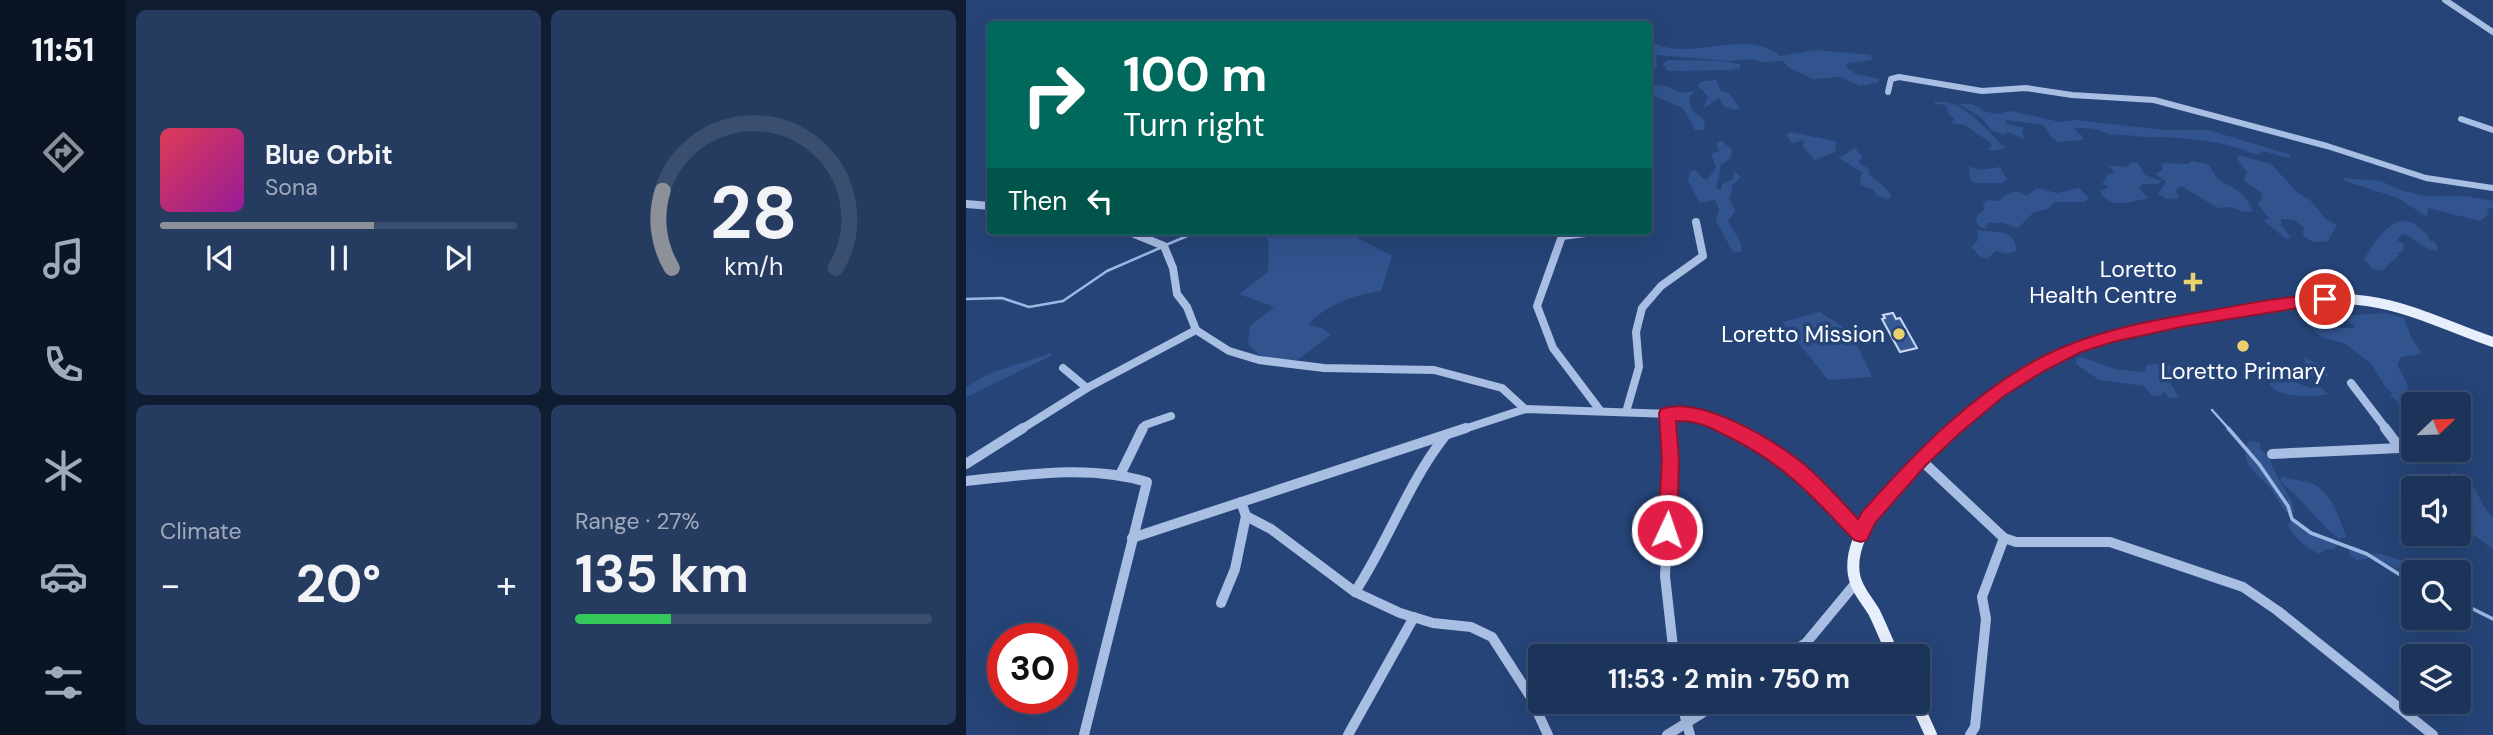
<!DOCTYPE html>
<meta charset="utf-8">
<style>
body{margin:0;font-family:"DM Sans",sans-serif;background:#253b60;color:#f1f3f6;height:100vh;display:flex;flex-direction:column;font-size:26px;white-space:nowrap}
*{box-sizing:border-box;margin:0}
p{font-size:23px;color:#a0aabb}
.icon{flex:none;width:38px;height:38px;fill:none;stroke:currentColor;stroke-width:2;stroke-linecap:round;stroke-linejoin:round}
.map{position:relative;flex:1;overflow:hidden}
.panel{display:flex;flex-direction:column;gap:10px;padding:10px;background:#0f1c32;width:840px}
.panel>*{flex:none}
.top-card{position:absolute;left:21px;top:21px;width:665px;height:214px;border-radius:7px;box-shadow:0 7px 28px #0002,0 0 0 2px #3a4e70;background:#00695c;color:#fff;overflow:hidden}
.needle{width:46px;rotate:67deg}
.tools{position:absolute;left:1435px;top:392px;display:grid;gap:14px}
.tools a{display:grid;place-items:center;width:70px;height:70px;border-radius:7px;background:#1c335a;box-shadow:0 7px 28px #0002,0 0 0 2px #3a4e70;font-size:35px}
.speed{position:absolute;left:21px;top:623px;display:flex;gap:14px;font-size:35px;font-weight:700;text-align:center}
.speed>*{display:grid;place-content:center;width:91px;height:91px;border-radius:50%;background:#1c335a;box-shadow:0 7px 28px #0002,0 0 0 2px #3a4e70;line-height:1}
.speed .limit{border:10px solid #d22;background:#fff;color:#111}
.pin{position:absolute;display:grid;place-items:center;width:60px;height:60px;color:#fff;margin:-30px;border:4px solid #fff;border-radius:50%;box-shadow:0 2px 7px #0007}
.me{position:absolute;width:77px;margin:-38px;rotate:3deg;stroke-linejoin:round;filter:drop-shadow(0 0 5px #0008)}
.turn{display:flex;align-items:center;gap:24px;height:147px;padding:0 21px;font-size:32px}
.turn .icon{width:91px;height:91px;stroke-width:2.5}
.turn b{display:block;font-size:49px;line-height:60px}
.then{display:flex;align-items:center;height:66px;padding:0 21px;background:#0003;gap:14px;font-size:26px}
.big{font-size:52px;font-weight:700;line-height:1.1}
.panel .widget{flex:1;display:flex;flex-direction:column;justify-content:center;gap:10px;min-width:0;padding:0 24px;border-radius:10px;background:#253b60}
.panel .dial{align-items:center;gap:0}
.dial svg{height:182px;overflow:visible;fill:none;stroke:#3a4e70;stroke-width:7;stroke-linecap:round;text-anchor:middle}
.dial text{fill:#f1f3f6;stroke:none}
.song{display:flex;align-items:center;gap:21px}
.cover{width:84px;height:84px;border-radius:10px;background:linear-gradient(135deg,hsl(350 70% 55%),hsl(300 70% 35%))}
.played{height:7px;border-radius:4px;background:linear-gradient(90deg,#8c9099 60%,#3a4e70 60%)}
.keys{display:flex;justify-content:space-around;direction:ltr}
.heat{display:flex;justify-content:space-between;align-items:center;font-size:38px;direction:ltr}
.charge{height:10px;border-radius:5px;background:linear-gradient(90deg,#34c759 27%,#3a4e70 0)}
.panel .tiles{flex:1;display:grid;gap:10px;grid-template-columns:repeat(2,1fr)}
.trip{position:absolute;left:562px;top:644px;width:402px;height:70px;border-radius:7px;background:#1c335a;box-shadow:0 7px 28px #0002,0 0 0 2px #3a4e70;font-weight:700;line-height:70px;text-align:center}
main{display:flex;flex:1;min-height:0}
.tab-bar{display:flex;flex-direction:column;width:126px;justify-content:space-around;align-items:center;background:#0b1424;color:#a0aabb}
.tab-bar .icon{width:49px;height:49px}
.tab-bar .selected{color:#8c9099}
.tab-bar b{font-size:32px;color:#f1f3f6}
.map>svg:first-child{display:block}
.green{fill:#31548f}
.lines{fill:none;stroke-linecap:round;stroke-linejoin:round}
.stream-far1{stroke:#9db8e3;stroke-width:2.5}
.stream{stroke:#9db8e3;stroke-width:3.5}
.building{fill:#375994;stroke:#cbdaf3;stroke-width:2}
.minor-far2{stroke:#a8bee3;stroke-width:6}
.minor-far1{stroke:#a8bee3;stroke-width:8}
.minor{stroke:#a8bee3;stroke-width:10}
.major-far1{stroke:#e7eefc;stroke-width:10}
.major{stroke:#e7eefc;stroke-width:12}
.route{fill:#e11d48;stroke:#92132f;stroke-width:2}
.poi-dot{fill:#ebd16e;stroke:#264478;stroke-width:2.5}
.labels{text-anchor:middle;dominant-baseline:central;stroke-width:7;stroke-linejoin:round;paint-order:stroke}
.poi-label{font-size:23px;fill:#fff;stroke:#264478;text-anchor:end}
</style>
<main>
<nav class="tab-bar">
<b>11:51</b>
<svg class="icon selected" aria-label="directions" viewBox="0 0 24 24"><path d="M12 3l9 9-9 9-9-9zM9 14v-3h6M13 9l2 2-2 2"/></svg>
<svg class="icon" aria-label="music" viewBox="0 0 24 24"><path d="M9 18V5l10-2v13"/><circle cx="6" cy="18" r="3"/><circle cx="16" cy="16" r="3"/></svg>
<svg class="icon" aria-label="phone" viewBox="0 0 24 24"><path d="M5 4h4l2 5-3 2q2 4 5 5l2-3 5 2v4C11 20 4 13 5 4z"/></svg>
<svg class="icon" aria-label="climate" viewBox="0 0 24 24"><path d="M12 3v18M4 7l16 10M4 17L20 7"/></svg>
<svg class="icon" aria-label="car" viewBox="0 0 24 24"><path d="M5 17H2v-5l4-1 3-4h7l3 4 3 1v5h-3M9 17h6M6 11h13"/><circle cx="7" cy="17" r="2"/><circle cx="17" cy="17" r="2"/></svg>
<svg class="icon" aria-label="filters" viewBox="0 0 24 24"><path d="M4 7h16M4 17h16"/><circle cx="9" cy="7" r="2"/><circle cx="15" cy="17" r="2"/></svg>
</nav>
<section class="panel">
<div class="tiles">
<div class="widget">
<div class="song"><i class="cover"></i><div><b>Blue Orbit</b><p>Sona</p></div></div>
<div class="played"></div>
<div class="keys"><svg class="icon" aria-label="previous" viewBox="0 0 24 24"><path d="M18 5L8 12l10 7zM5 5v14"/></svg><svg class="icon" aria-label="pause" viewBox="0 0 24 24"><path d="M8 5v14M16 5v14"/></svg><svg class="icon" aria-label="next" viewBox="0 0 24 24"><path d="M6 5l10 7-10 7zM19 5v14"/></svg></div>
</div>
<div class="widget dial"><svg viewBox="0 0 100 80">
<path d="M14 69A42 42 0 1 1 86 69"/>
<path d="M14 69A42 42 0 0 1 10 35" stroke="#8c9099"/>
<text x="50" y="56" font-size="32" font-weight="700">28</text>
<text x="50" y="72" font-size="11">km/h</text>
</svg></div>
<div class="widget"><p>Climate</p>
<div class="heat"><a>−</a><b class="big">20°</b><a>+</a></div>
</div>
<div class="widget"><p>Range · 27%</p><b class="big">135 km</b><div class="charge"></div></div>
</div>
</section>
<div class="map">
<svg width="1527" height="735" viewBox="0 0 1527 735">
<rect width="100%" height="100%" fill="#264478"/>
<g class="green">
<path d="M688 43C726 62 780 27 814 56L849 50 905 55 906 60 882 63 880 67 890 74 914 79 911 83 894 86 875 77 846 79 822 67 817 61 794 62 786 59 765 61 690 55 691 67 686 70 683 68V44Z"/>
<path d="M702 60 754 61 774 64V68L764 70 708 71H702L697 64Z"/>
<path d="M750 80 755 91 763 93 773 107 770 110 758 107 753 98 737 109 742 96 731 85 738 81Z"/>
<path d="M686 85 701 86 715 93 729 91 723 97 726 110 738 120 739 130H729L717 108 683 94Z"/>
<path d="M969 102C999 98 1021 132 1040 148L1024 151 1022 148 1026 146 1025 143 999 125 986 123 988 119 983 115 981 107 977 104 968 105Z"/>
<path d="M991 103 1009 105 1017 111 1030 114 1045 111 1094 122 1110 120 1198 130H1242L1325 155 1323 158 1297 151 1293 155 1288 154C1256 140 1216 137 1181 137 1168 137 1158 133 1144 135 1138 130 1116 126 1108 129L1117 137V140L1092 142 1084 136 1078 125 1041 120 1039 124 1059 128 1056 130 1058 139 1042 132 1038 135 1025 130 1016 118Z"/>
<path d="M824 132 869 141 872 144 869 145 870 152 849 160 837 147 838 140 826 143 820 135Z"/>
<path d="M754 140 766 149 765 158 755 165 750 188 755 190 756 184 767 179 768 171 775 177 765 186 767 189 763 198 769 211 762 221 775 243V252H767L750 221 753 209 749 200 734 203 722 181 724 171 729 170 737 179H742L750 167 745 154 753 151 750 144Z"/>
<path d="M889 148 897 158 893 160V163L903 169 902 173C911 183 917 183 925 195L923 199 910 196 908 190 895 185 894 177 897 173 873 158Z"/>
<path d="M1272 155 1305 164 1333 194 1344 200 1360 219 1371 225 1362 241C1353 243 1344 243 1337 235L1338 228 1328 220 1315 219V225L1325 238 1320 239 1298 221 1303 218 1292 205 1297 194 1278 181 1281 172 1271 159Z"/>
<path d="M1226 161C1252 166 1238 161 1253 180 1269 190 1279 191 1287 211L1278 212 1266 207 1252 208 1215 186 1210 190 1213 198 1201 199 1192 194 1199 184V181L1189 174 1197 170 1196 163 1222 164Z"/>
<path d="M1166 162 1172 163 1179 175 1196 181 1192 184H1176L1173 188 1183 198C1167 201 1143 211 1134 191L1143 187 1136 183 1141 179 1139 175 1149 172 1141 165 1160 167Z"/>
<path d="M1003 166 1014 170 1034 167 1041 180 1036 183H1009L1004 179Z"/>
<path d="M1378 178 1415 181 1433 190 1460 196H1497L1527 201V208L1521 209 1522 215 1514 221 1462 208 1461 217 1432 198 1379 181Z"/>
<path d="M1071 188 1091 193 1113 188 1123 198 1119 202H1088L1082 209 1068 212 1052 228 1037 223H1022L1020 228H1015L1010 221 1011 216 1018 210 1017 203 1021 200 1032 201C1042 195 1047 186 1060 196Z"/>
<path d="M1434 221 1446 222 1462 235V239L1469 242 1472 250 1468 251C1455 247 1449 237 1436 234L1431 240 1438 244 1437 252 1430 253 1433 255 1416 271 1406 268 1398 259C1408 245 1416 227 1434 221Z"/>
<path d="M1011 230C1031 234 1047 226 1051 251L1040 254 1030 251 1021 259 1015 257 1005 247 1012 240Z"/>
<path d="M297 231H394L392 238 426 256 415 291C385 296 363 303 342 325L356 328 365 335 331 360 296 358 282 344 284 326 308 307 273 294 302 272 303 242Z"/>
<path d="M854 312 885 332 906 377 862 380 816 322Z"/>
<path d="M1419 313 1438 318 1445 337 1456 354 1435 357 1431 365 1441 383 1442 392 1450 399 1447 424 1441 420 1435 404 1423 395 1427 394 1420 388 1405 364 1378 343 1357 338 1339 323 1341 319 1375 328H1388L1389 326 1373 316Z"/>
<path d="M85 353V356L0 397V387L22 374Z"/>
<path d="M1116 357 1149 369 1178 372 1181 365C1202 361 1209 366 1224 380H1215L1204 374 1200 376 1213 397 1202 398 1199 391 1194 396H1186L1178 386 1133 380 1110 364V358Z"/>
<path d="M1339 357 1358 368 1363 376 1337 375 1332 379V383L1344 388 1353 386 1362 394C1347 397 1310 399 1303 383L1321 380 1338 368Z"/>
<path d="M1289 441 1294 443V449L1304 457C1307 479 1327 493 1328 512L1321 513C1314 505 1311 498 1305 489 1294 474 1272 465 1282 442Z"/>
<path d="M1485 472C1512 477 1511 503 1527 517V549L1493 524V488H1482L1486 486Z"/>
<path d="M1317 477C1326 480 1337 480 1345 483 1365 491 1374 519 1380 537L1373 539C1353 524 1339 502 1319 486L1314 480Z"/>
<path d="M1325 521 1345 533 1367 538 1372 544 1368 550 1360 549 1353 554C1341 548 1329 539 1322 526Z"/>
<path d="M1382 546H1389L1403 554H1415L1472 572H1447V575L1405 558 1391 560 1384 555Z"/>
</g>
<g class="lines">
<g class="stream-far1">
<path d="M200 245 233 231"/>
<path d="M0 299 36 298 63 307 97 301 141 271 194 248"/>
<path d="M1246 410 1264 430"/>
</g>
<g class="stream">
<path d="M1262 428 1293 464 1322 506 1326 519 1345 533 1401 554 1447 583"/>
<path d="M1493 602 1527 619"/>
</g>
</g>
<path class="building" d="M927 313 930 319 934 318 951 348 934 352 916 319 919 318 917 315Z"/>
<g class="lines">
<g class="minor-far2">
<path d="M1479 0 1527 32"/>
<path d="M922 92 925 79 933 77 1016 91 1060 88 1106 95 1188 100 1361 146 1460 178 1527 188"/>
<path d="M1495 119 1527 130"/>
</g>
<g class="minor-far1">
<path d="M0 204 24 206"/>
<path d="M161 231 198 246 207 268 211 294 221 307 230 330 263 351 293 360 358 368 468 370 536 388 559 409"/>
<path d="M97 368 121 388"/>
<path d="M1385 383 1421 430"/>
<path d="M633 409 587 348 571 306 596 236 636 231"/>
<path d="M660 412 673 367 670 332 676 308 695 286 737 256 730 222"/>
<path d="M701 413 702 430"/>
<path d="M54 430 121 388 230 330"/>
<path d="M176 430 179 425 205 416"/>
<path d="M495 430 559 409 734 415 770 430"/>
</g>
<g class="minor">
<path d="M702 428 705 460 699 576 708 656"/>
<path d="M766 428C824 456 851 491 895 534"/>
<path d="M1419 428 1434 448"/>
<path d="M1306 454 1434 448"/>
<path d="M954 459 1038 538 1050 542H1144L1277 587 1312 611 1467 735"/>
<path d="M0 464 57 428"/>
<path d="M154 475 177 428"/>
<path d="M0 481C58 475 124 464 181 482L118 735"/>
<path d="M275 502 280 516 305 529 389 592 434 613 467 623 505 627 526 637 564 696 582 735"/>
<path d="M166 538 500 428"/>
<path d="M389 592C422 542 442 483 479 436"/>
<path d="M255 603 269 569 280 516"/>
<path d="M820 656 840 643 889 584"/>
<path d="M715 702 724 735"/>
<path d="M382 735 448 617"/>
<path d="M701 735 754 702"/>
<path d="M1004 735 1009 727 1020 619 1016 597 1038 538"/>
</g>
<path class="major-far1" d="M985 430C1076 346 1147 333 1264 312 1308 304 1355 294 1401 301 1445 307 1485 328 1527 342"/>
<g class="major">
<path d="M928 656C921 642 915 626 908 612 901 600 890 589 888 575 879 523 953 460 987 428"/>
<path d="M950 702 965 735"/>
</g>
</g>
<path class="route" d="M1359 294 1364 295 1366 299 1364 303 1220 326 1147 342 1115 352 1078 371 1038 396 994 433 960 465 909 523 901 540 895 542 888 540C848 498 820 466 767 439 744 428 736 421 710 421L713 460 711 530 708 536 701 538 695 536 692 530 696 460 693 413 695 409C734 395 809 440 839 465 858 481 875 501 892 519L896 512C947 455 1000 399 1068 361 1123 331 1186 320 1247 310 1284 303 1321 296 1359 294Z"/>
<g class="poi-dot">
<path d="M1223.5 271.5h7v7h7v7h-7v7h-7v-7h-7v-7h7z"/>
<circle cx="933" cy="334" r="7"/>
<circle cx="1277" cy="346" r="7"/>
</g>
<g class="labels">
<g class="poi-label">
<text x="1211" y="269">Loretto<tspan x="1211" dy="26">Health Centre</tspan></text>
<text x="919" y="334">Loretto Mission</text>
<text x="1277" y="371" text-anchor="middle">Loretto Primary</text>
</g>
</g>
</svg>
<div class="tools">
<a><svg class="needle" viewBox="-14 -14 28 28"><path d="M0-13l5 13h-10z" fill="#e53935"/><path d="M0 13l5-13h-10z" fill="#a0aabb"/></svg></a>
<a><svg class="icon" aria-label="sound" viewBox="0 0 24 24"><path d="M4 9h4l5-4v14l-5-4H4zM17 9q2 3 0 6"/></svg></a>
<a><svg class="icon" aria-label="search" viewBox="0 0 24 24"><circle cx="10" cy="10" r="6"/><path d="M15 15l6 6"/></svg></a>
<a><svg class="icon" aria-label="layers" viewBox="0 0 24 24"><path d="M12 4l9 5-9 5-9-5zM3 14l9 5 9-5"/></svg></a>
</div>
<div class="speed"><div class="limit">30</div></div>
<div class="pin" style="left:1359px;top:299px;background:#d93025"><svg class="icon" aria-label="arrive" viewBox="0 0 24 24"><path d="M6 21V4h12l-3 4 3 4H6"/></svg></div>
<svg class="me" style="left:701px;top:530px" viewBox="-20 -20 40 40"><circle r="17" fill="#e11d48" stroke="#fff" stroke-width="3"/><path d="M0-11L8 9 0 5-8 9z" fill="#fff"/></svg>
<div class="trip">11:53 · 2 min · 750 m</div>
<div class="top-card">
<div class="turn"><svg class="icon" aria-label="right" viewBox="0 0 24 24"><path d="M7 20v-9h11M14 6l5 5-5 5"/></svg><div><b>100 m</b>Turn right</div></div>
<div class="then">Then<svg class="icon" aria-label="left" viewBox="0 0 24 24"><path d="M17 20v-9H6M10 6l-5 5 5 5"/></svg></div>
</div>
</div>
</main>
